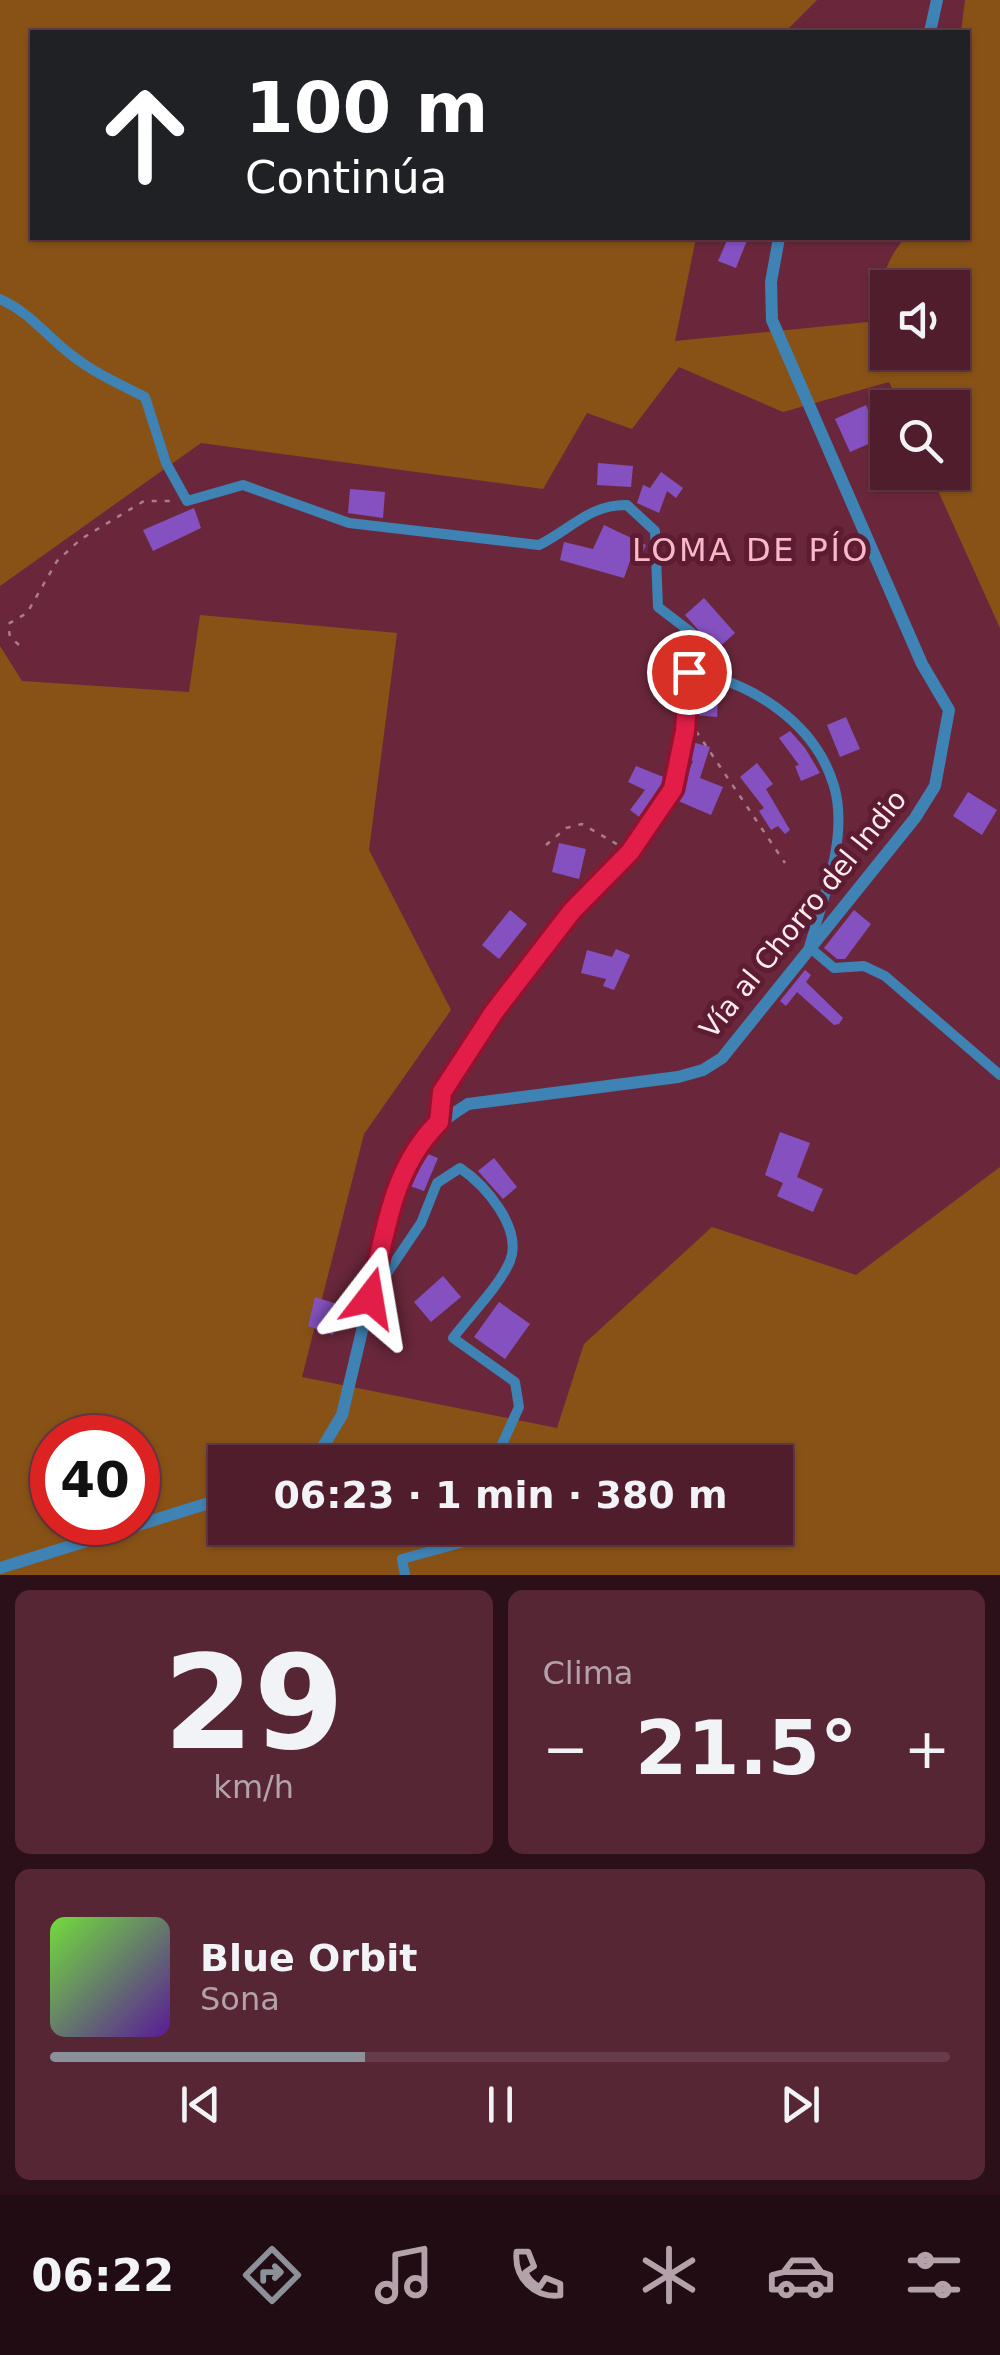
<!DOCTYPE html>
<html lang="es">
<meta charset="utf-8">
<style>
body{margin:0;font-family:"DejaVu Sans",sans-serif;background:#562635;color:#f1f3f6;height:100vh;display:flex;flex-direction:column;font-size:38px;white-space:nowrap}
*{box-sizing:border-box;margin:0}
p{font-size:32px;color:#b4a2aa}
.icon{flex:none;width:55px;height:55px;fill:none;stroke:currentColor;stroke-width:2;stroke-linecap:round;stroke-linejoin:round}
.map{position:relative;height:1575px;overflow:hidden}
.sheet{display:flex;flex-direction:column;gap:15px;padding:15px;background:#2c1019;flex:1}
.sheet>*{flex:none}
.top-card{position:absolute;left:30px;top:30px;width:940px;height:210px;border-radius:0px;box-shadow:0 2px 8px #0004,0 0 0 2px #673b49;background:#202124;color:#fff;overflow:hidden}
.tools{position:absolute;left:870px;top:270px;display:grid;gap:20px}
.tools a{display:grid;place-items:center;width:100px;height:100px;border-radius:0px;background:#501d2d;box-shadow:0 2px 8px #0004,0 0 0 2px #673b49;font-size:50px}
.speed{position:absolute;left:30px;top:1415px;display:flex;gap:20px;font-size:50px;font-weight:700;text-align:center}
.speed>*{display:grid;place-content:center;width:130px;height:130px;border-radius:50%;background:#501d2d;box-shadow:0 2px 8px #0004,0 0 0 2px #673b49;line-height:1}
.speed .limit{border:15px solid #d22;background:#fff;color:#111}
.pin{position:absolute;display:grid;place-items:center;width:85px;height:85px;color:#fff;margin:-42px;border:5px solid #fff;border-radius:50%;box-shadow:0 2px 10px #0007}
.me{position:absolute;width:110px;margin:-55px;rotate:14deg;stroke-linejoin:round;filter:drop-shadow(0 0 8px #0008)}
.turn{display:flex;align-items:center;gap:35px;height:210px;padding:0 50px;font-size:45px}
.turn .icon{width:130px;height:130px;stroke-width:2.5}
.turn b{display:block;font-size:70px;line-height:85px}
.big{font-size:75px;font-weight:600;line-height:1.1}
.sheet .widget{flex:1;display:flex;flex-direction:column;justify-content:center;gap:15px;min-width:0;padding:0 35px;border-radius:15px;background:#562635}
.sheet .dial{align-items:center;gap:0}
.dial b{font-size:130px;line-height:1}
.song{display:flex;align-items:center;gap:30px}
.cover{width:120px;height:120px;border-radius:15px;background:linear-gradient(135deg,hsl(100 70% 55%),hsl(270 70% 35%))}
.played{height:10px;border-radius:5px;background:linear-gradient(90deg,#8c9099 35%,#673b49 35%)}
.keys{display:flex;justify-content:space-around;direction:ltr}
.heat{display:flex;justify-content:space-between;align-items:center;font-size:55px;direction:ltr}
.sheet .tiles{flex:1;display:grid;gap:15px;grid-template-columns:1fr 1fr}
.widget:last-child{grid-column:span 2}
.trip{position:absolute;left:208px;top:1445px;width:585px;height:100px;border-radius:0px;background:#501d2d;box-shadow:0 2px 8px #0004,0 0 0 2px #673b49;font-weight:600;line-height:100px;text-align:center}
.tab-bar{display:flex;height:160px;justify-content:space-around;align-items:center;background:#200c12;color:#b4a2aa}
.tab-bar .icon{width:70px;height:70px}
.tab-bar .active{color:#8c9099}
.tab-bar b{font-size:45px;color:#f1f3f6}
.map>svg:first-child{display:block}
.green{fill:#885216;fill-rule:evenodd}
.building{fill:#8551c0}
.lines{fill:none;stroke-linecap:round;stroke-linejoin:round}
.path{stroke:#ab7d8b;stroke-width:2.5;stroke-dasharray:5 8;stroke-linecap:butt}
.minor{stroke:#3f82b4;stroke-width:10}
.tertiary{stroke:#3f82b4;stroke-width:12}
.route-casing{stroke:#92132f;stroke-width:25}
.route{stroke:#e11d48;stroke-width:18}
.labels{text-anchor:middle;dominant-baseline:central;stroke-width:10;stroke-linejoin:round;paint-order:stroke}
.street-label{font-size:28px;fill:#fdebef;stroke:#5e1c32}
.quarter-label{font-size:32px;letter-spacing:2.5px;fill:#fab9c8;stroke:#5e1c32}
</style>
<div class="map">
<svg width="1000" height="1575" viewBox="0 0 1000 1575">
<rect width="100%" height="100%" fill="#6a273c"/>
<g class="green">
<path d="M0 0H817L785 32H32V238H696L675 341 878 321C879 288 883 263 905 238H968V32H961L965 0H1000V628L930 473 952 472V408L901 407 889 382 783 412 679 367 632 429 587 413 543 489 201 443 0 586ZM888 288H952V352H888Z"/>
<path d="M200 615 397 633 369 850 451 1010 364 1134 302 1377 557 1428 584 1344 712 1227 856 1275 1000 1167V1575H0V646L22 681 189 692ZM52 1438H138V1522H52ZM225 1462H775V1528H225Z"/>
</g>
<g class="building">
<path d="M728 238H748L736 268 718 261Z"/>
<path d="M866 405 880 439 850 452 835 419Z"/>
<path d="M598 463 633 466 631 487 597 485Z"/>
<path d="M661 472 683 488 676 498 667 491 659 513 637 503 643 485 650 488Z"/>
<path d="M350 489 385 492 383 518 348 513Z"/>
<path d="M194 508 201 528 153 551 143 530Z"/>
<path d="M604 525 646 545 639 561 631 558 624 578 560 560 564 542 593 549Z"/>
<path d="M704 598 735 633 716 650 685 615Z"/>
<path d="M697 682 719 688 717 717 695 715Z"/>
<path d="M846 717 860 749 840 757 827 725Z"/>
<path d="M790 731 805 748 820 773 801 781 795 766 799 765 779 738Z"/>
<path d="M692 742 710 747 700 778 723 787 711 815 676 800 693 761 688 760Z"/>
<path d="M757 763 773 784 766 789 790 830 785 834 778 826 771 830 759 811 764 808 740 777Z"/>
<path d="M636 766 666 778 642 819 630 810 645 790 628 782Z"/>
<path d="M968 792 997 810 982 835 953 816Z"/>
<path d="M559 843 586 849 579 879 552 872Z"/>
<path d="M510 910 527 924 499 959 482 945Z"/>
<path d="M854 910 871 924 845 959H837L824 948Z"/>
<path d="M616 949 630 955 614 990 603 986 606 979 581 973 587 950 612 957Z"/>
<path d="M805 970 811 975 806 982 843 1018 839 1024 834 1025 797 992 786 1006 780 1001Z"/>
<path d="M780 1132 810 1143 797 1177 823 1189 813 1212 777 1196 783 1183 765 1175Z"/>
<path d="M425 1153 438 1158 424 1191 407 1185Z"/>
<path d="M494 1158 517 1187 503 1199 478 1171Z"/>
<path d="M443 1276 461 1297 431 1322 414 1302Z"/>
<path d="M315 1297 340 1305 333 1335 308 1326Z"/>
<path d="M499 1302 530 1324 505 1359 474 1337Z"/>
</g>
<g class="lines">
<g class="path">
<path d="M19 645 10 637 8 624 27 613 57 561 81 539 144 501H175"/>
<path d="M696 731 785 863"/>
<path d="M546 845 566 828 582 824 620 846"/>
</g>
<g class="minor">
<path d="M0 299C29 312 45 334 69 353 92 372 119 384 145 397L166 463 187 501 243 485 349 523 539 545C570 530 590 504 627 505L655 531 658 607 692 633 685 731 673 789 630 852 572 911 494 1012 441 1092 439 1122"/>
<path d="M689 671C751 682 815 722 834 786 849 837 823 899 809 947L834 968 864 966 885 976 1000 1075"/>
<path d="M373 1294 421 1223 437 1183 460 1168C485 1185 523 1228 510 1261 499 1287 470 1315 453 1338L515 1382 519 1407 494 1462"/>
<path d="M405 1575 402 1559 475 1539 483 1528"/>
</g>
<g class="tertiary">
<path d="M930 32 937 0"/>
<path d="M305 1462 318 1455 342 1415 399 1175C417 1142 436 1124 468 1104L678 1077 703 1070 722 1058 915 818 935 786 949 710 922 664 772 320 771 282 779 238"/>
<path d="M0 1568 225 1498"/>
</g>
</g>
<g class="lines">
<g class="route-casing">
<path id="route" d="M370 1298C385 1235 391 1169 439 1122L442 1092 494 1012 572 911 630 852 673 789 685 731 689 672"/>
</g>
<use href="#route" class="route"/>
</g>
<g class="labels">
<g class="street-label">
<text transform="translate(803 914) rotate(-51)">Vía al Chorro del Indio</text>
</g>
<g class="quarter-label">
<text x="751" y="550">LOMA DE PÍO</text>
</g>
</g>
</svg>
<div class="tools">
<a><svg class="icon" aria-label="sound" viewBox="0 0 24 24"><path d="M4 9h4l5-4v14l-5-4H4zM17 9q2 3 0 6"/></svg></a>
<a><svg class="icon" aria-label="search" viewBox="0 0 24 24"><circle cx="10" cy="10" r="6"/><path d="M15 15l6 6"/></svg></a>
</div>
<div class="speed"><div class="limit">40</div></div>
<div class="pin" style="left:689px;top:672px;background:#d93025"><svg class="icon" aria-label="arrive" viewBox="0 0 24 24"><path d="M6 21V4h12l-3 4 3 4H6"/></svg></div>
<svg class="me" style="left:370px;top:1298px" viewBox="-20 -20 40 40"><path d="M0-17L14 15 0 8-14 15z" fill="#e11d48" stroke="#fff" stroke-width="4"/></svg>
<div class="trip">06:23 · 1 min · 380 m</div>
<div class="top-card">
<div class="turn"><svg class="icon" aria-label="ahead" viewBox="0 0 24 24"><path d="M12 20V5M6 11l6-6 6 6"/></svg><div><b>100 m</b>Continúa</div></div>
</div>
</div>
<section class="sheet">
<div class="tiles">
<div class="widget dial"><b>29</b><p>km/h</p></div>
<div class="widget"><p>Clima</p>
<div class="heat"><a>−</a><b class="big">21.5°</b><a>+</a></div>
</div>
<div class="widget">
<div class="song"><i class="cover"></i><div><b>Blue Orbit</b><p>Sona</p></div></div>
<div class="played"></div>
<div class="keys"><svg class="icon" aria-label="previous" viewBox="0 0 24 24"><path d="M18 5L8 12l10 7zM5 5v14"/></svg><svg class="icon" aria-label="pause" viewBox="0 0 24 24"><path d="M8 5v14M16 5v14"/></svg><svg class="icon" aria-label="next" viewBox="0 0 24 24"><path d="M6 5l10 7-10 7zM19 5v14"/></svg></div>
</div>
</div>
</section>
<nav class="tab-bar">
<b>06:22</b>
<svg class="icon active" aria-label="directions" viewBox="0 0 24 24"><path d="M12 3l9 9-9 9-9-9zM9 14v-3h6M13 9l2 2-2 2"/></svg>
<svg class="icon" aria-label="music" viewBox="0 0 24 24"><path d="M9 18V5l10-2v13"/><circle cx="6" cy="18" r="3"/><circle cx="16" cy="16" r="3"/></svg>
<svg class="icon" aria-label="phone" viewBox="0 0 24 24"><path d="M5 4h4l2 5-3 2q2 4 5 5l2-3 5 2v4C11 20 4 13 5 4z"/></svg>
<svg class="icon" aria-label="climate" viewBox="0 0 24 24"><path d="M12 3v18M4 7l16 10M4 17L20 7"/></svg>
<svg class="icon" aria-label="car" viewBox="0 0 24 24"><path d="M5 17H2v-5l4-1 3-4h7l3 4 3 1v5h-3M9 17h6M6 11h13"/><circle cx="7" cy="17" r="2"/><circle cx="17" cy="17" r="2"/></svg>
<svg class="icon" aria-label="filters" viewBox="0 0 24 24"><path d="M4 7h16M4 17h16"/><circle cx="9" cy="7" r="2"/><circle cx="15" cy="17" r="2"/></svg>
</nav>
